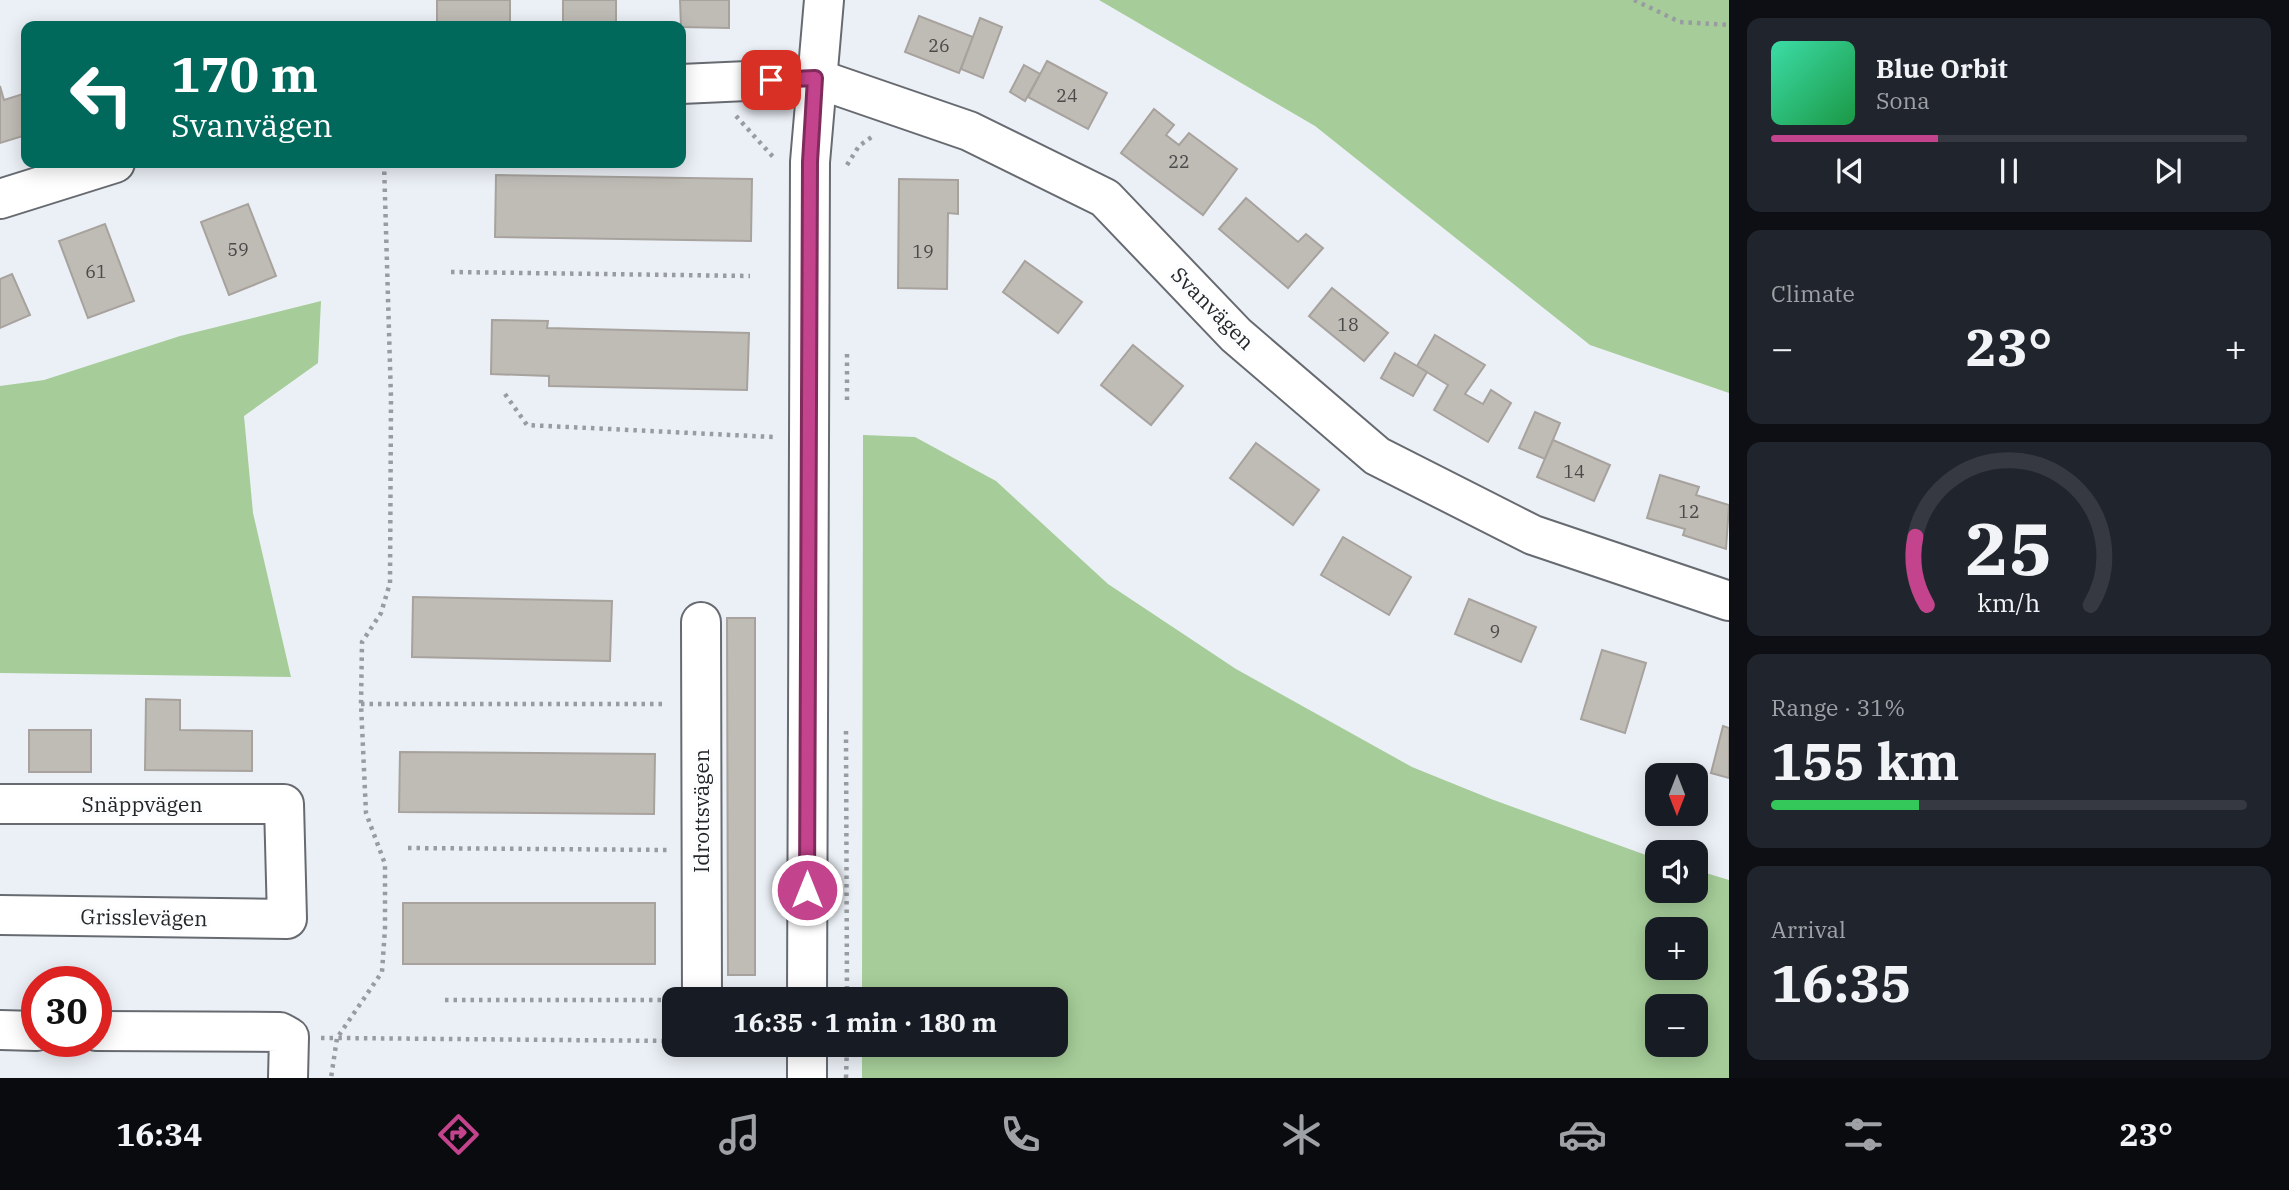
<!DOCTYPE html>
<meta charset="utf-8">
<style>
body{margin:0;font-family:"IBM Plex Serif",serif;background:#20242c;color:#f1f3f6;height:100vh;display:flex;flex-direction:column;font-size:26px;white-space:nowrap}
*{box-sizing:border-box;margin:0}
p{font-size:23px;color:#9ea1a6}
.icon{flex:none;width:38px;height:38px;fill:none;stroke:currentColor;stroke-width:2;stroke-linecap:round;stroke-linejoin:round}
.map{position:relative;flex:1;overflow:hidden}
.details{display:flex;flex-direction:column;gap:18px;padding:18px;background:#0d0f14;width:560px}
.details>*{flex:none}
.guide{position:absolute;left:21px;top:21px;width:665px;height:147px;border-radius:14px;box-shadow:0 4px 18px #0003;background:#00695c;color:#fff;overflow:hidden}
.needle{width:46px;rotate:180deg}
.fabs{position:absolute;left:1645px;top:763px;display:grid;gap:14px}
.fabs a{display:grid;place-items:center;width:63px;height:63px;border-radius:14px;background:#171b24;box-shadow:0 4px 18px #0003;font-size:35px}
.speed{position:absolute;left:21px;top:966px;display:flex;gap:14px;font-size:35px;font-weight:700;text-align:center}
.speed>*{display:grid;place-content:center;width:91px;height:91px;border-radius:50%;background:#171b24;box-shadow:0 4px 18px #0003;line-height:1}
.speed .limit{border:10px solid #d22;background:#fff;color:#111}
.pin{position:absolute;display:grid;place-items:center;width:60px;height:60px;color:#fff;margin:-30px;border-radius:14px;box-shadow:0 4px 10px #0006}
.me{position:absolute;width:77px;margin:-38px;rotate:0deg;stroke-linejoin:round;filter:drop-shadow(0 0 5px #0008)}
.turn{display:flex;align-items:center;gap:24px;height:147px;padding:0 35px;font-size:32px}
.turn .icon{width:91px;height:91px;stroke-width:2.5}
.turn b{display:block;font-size:49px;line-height:60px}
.big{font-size:52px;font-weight:700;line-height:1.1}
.details .tile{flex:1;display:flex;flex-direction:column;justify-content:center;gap:10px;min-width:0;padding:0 24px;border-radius:14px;background:#20242c}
.details .dial{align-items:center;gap:0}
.dial svg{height:182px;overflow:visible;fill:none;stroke:#363941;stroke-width:7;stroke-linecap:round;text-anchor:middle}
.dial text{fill:#f1f3f6;stroke:none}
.song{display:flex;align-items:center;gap:21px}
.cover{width:84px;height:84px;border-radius:10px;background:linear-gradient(135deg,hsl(160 70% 55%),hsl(140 70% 35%))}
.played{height:7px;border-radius:4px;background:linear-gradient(90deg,#c4438d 35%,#363941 35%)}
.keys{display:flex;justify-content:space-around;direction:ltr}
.heat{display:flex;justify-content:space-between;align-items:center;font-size:38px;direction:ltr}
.charge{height:10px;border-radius:5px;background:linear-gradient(90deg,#34c759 31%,#363941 0)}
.trip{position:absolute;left:662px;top:987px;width:406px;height:70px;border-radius:14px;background:#171b24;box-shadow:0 4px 18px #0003;font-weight:700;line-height:70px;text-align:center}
.menu{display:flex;height:112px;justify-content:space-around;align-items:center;background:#090b0e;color:#9ea1a6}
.menu .icon{width:49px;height:49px}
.menu .on{color:#c4438d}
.menu b{font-size:32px;color:#f1f3f6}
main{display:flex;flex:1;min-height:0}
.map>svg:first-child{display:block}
.green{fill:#a6cd99;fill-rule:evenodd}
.building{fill:#bfbbb5;stroke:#a7a29d;stroke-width:2}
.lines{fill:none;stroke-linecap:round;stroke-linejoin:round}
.minor-casing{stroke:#676b71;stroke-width:42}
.path{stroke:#989ca0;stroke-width:4.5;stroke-dasharray:3.5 5;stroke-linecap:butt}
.minor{stroke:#fff;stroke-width:38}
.route-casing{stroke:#7f2c5c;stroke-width:18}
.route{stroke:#c4438d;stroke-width:12}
.labels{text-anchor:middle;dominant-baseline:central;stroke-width:7;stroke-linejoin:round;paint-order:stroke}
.number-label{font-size:18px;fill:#4a4a4a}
.street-label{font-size:21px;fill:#232527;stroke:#fcfdfe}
</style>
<main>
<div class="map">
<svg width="1729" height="1078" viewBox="0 0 1729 1078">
<rect width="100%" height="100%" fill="#ebf0f6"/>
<g class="green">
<path d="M1099 0H1729V393L1590 345 1315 126Z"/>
<path d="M321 301 318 363 244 416 253 513 291 677 0 673V386L44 380 180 336Z"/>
<path d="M863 435 915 437 996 481 1108 584 1236 669 1412 767 1491 799 1657 859V891H1696V870L1729 880V1078H862V1045H1055V999H862ZM1696 929V968H1657V929ZM1696 1006V1045H1657V1006Z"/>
</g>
<g class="building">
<rect x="437" y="0" width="73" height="26"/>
<rect x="563" y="0" width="53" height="26"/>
<path d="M680 0H729V28L681 27Z"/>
<path d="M919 16 973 37 959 73 905 52Z"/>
<path d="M980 18 1002 27 983 78 961 69Z"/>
<path d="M1047 61 1107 93 1088 129 1028 97Z"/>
<path d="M1024 65 1040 74 1025 101 1010 92Z"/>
<path d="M0 86 4 100 26 93V135L0 143Z"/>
<path d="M1154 109 1174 125 1166 135 1179 145 1189 133 1237 169 1203 215 1121 153Z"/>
<path d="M496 175 752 179 751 241 495 237Z"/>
<path d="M899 179 958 180V214L948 213 947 289 898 288Z"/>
<path d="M1246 198 1298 242 1306 234 1323 248 1288 288 1219 229Z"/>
<path d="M248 204 276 276 229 295 201 222Z"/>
<path d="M105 224 134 301 88 318 59 241Z"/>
<path d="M1025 261 1082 302 1058 333 1003 292Z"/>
<path d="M12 274 30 315 0 328V279Z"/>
<path d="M1332 288 1388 333 1364 361 1309 316Z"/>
<path d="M492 320 548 321 547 328 749 333 747 390 549 386V376L491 374Z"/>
<path d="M1435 335 1485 365 1465 394 1483 404 1491 390 1511 403 1488 442 1434 410 1448 385 1417 366Z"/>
<path d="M1133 345 1183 386 1151 425 1101 385Z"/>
<path d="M1395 353 1427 372 1413 396 1381 378Z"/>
<path d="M1535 412 1560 423 1545 459 1519 448Z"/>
<path d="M1553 440 1610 465 1594 501 1537 477Z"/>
<path d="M1256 443 1319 490 1293 525 1230 478Z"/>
<path d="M1660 475 1699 487 1696 495 1729 505 1726 549 1683 535 1685 529 1647 518Z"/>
<path d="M1343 537 1411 577 1389 615 1321 575Z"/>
<path d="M413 597 612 601 610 661 412 657Z"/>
<path d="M1469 599 1536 627 1521 662 1455 634Z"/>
<path d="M727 618H755V975H728Z"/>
<path d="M1602 650 1646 663 1625 733 1581 719Z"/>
<path d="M146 699 180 700V730L252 731V771L145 770Z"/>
<path d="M1723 726 1729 728V778L1711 773Z"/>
<rect x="29" y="730" width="62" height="42"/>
<path d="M400 752 655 754 654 814 399 812Z"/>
<rect x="403" y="903" width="252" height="61"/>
</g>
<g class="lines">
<g class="minor-casing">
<g id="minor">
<path d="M681 84 815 78 969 131 1105 198 1236 335 1377 456 1533 535 1729 601"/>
<path d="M0 199 115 163"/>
<path d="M701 622 702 999"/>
<path d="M0 804H284L287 919 0 915"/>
<path d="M807 999 810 162 824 0"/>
<path d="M0 1030 37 1031"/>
<path d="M96 1031 280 1032 289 1037 288 1078"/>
<path d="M807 1045V1078"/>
</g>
</g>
<g class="path">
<path d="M1634 0 1680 22 1729 25"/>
<path d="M736 116 775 159"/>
<path d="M384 163 391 399 390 583 381 613 362 642 361 704 366 813 385 864V928L382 972 337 1038 674 1041"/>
<path d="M847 165 859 146 873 136"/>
<path d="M451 272 750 276"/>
<path d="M505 394 527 425 773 437"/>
<path d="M847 400V353"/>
<path d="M361 704H666"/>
<path d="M846 731 847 999"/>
<path d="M408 848 669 850"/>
<path d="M445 1000H669"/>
<path d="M321 1038H337L331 1078"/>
<path d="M846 1078 847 1045"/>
</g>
<use href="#minor" class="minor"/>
</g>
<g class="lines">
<g class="route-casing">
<path id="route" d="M771 80 815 78 810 162 807 890"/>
</g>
<use href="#route" class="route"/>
</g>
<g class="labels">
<g class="number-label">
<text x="939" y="45">26</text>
<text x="1067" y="95">24</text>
<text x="1179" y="161">22</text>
<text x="238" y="249">59</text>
<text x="923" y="251">19</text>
<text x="96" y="271">61</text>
<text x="1348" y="324">18</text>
<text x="1574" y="471">14</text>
<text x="1689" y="511">12</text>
<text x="1495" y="631">9</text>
</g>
<g class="street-label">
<text transform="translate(1213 308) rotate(45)">Svanvägen</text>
<text x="142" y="804">Snäppvägen</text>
<text transform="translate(701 811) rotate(-90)">Idrottsvägen</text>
<text transform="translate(144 917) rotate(1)">Grisslevägen</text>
</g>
</g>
</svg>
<div class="fabs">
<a><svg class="needle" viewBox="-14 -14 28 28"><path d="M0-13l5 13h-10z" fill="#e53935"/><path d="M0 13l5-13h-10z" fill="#9ea1a6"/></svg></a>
<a><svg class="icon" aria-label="sound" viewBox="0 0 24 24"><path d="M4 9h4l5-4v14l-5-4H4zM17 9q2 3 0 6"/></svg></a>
<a>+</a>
<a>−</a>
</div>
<div class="speed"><div class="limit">30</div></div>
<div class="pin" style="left:771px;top:80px;background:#d93025"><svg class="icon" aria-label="arrive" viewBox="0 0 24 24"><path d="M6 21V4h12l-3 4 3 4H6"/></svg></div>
<svg class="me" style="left:807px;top:890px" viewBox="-20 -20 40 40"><circle r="17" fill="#c4438d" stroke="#fff" stroke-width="3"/><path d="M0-11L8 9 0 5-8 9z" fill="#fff"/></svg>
<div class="trip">16:35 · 1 min · 180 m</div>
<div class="guide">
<div class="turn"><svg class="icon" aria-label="left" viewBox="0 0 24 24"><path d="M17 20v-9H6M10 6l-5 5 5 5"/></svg><div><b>170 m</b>Svanvägen</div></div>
</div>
</div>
<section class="details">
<div class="tile">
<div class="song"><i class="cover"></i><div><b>Blue Orbit</b><p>Sona</p></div></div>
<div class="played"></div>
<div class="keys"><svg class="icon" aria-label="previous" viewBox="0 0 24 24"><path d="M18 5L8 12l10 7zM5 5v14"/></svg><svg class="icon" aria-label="pause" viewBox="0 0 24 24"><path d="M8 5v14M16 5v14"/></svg><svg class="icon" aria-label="next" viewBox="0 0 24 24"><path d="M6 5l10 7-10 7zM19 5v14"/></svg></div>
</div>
<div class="tile"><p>Climate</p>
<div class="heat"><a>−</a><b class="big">23°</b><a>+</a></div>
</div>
<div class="tile dial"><svg viewBox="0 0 100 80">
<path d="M14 69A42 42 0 1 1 86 69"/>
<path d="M14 69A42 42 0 0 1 9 39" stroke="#c4438d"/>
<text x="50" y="56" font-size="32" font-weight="700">25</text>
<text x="50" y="72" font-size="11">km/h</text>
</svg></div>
<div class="tile"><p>Range · 31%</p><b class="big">155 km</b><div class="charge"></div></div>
<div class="tile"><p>Arrival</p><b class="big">16:35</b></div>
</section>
</main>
<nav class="menu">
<b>16:34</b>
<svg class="icon on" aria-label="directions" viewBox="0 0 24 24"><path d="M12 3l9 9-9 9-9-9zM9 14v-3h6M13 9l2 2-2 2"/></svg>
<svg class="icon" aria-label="music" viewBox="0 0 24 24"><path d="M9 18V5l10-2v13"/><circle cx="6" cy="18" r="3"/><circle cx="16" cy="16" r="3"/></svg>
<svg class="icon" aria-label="phone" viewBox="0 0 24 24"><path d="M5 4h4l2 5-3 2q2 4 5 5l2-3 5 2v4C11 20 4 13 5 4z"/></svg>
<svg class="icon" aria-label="climate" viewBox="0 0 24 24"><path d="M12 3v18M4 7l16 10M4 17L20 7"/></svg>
<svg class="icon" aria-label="car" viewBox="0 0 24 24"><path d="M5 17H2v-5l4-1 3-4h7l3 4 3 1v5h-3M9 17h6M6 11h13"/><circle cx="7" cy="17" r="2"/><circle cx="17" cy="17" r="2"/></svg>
<svg class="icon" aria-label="filters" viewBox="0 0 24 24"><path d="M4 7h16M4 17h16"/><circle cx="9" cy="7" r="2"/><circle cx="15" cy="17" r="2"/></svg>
<b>23°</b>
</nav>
